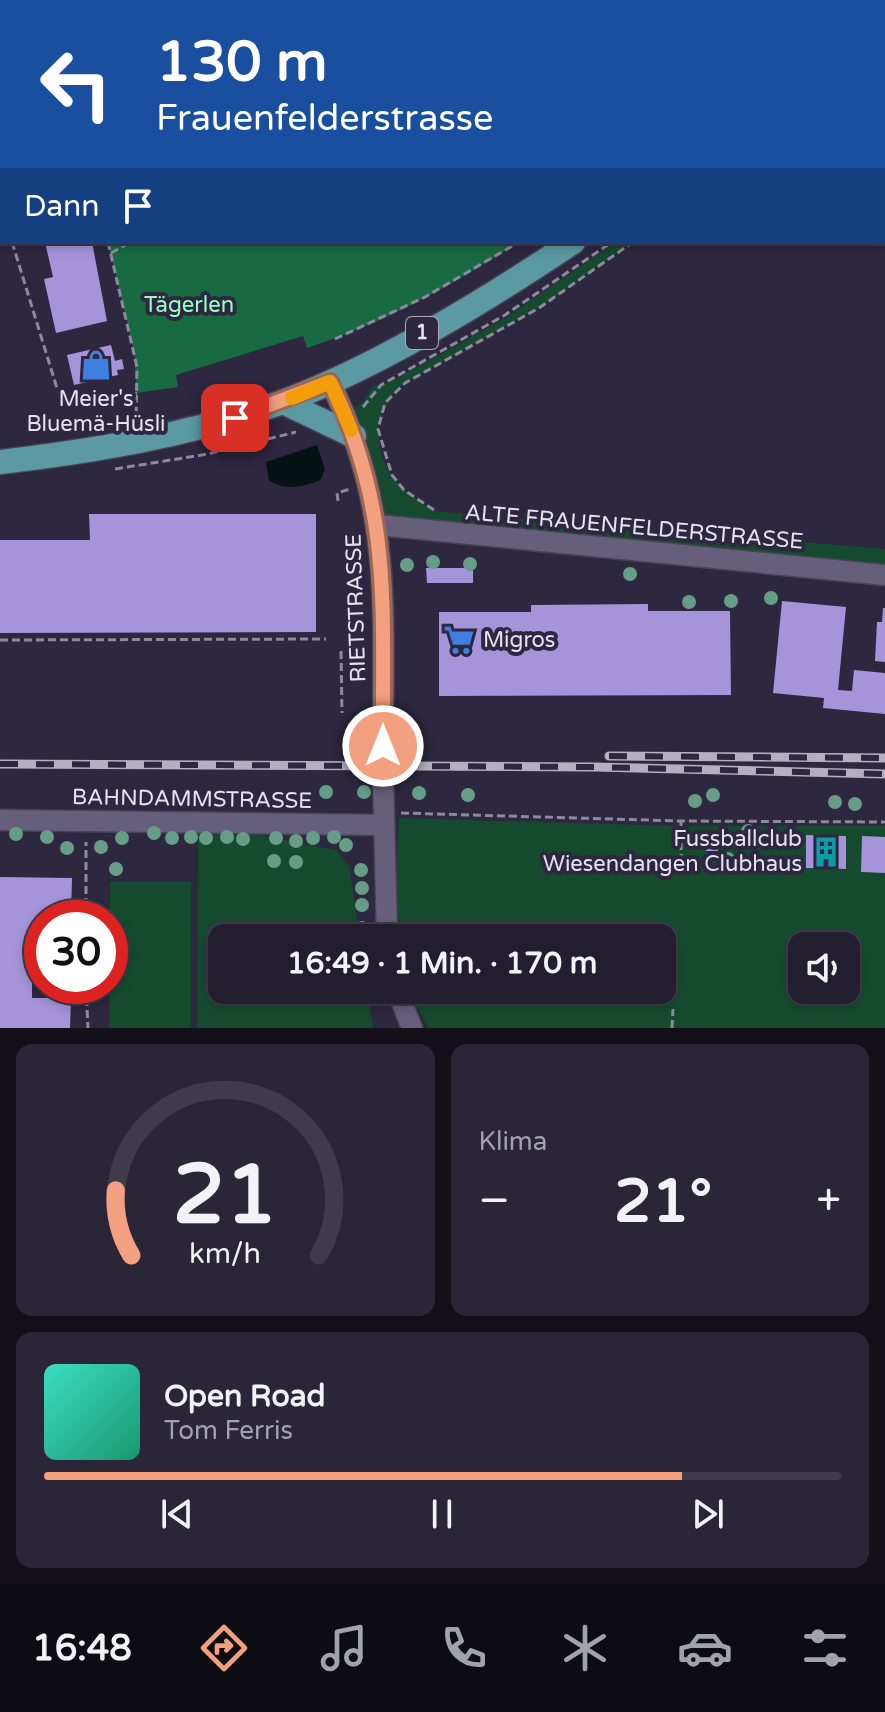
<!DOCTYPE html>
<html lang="de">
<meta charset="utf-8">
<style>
body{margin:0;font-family:"Varela Round",sans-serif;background:#2a2637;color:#f1f3f6;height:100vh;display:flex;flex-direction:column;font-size:30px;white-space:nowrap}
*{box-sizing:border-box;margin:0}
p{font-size:26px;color:#a2a2aa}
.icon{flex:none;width:44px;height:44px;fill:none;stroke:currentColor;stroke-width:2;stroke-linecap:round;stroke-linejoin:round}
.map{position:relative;height:1028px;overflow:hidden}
.sheet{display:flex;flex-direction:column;gap:16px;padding:16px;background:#13101a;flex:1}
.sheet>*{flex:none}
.guide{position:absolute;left:0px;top:0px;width:886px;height:244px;box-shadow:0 4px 12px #0003,0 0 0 2px #3f3b4b;background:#1a4fa0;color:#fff;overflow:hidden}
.fabs{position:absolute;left:788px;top:932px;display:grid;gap:16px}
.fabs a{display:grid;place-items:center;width:72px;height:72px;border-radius:16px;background:#221d2f;box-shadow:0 4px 12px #0003,0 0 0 2px #3f3b4b;font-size:40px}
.speed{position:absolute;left:24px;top:900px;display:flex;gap:16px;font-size:40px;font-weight:700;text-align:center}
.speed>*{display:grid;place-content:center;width:104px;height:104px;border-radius:50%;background:#221d2f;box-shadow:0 4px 12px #0003,0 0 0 2px #3f3b4b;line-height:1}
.speed .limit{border:12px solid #d22;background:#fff;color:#111}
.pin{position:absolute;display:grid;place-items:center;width:68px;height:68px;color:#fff;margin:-34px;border-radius:16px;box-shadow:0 4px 12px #0006}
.me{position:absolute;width:88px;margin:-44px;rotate:0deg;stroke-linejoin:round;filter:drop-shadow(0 0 6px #0008)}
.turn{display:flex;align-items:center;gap:28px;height:168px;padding:0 24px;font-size:36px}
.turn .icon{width:104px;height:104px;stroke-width:2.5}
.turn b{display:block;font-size:56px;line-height:68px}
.then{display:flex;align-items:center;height:76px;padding:0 24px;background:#0003;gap:16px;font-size:30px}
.big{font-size:60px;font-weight:700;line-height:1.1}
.sheet .card{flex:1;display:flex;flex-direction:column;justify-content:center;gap:12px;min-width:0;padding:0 28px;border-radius:16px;background:#2a2637}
.sheet .dial{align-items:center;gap:0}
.dial svg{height:208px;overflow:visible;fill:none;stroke:#3f3b4b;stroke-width:7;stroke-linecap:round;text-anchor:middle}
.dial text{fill:#f1f3f6;stroke:none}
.song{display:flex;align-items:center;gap:24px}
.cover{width:96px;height:96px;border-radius:12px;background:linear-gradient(135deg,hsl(170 70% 55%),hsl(160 70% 35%))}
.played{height:8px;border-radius:4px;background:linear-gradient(90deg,#f2a07f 80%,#3f3b4b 80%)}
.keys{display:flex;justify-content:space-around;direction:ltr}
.heat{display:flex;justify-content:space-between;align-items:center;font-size:44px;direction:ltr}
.sheet .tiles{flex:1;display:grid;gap:16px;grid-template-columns:1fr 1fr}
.card:last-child{grid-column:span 2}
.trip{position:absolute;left:208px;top:924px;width:468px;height:80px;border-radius:16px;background:#221d2f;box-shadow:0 4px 12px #0003,0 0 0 2px #3f3b4b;font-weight:700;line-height:80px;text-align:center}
.dock{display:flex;height:128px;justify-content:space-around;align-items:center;background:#0e0c13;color:#a2a2aa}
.dock .icon{width:56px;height:56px}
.dock .on{color:#f2a07f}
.dock b{font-size:36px;color:#f1f3f6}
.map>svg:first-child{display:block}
.green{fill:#164a2f;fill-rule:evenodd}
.forest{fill:#186a42}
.water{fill:#051314}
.building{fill:#a594d9}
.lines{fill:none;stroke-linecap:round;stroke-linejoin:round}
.minor-casing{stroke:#484256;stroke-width:23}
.major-casing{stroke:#484256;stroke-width:27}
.path{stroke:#8e899d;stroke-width:3;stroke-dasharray:8 4;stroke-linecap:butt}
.minor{stroke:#665f7b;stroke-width:20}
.major{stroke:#5b99a3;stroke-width:24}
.rail-casing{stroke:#b4b0c2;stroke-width:9}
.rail{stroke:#2d273f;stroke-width:6;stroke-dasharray:18;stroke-linecap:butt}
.tree{fill:#669d86}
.route-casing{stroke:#9d6853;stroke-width:20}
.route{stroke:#f2a07f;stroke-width:14}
.slow{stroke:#f59e0b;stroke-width:14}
.labels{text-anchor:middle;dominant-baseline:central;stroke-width:8;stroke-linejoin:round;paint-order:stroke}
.shield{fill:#2d273f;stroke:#aeaabc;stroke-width:2}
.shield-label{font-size:20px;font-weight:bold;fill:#e5e2f2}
.park-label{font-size:22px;fill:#95fec1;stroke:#2d273f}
.poi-label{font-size:22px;fill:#e5e2f2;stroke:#2d273f}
.street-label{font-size:22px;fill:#e5e2f2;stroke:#2d273f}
</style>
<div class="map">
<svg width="885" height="1028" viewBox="0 0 885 1028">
<rect width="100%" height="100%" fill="#2d273f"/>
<g class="green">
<path d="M616 242H633L539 308 405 383C370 410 370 458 403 488 412 497 424 504 434 511L885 549V575L378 525 345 414 363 402 373 386 389 383 507 317Z"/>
<path d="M399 818 680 826H885V1028H428L409 990H662V938H402L395 894ZM802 946H846V990H802Z"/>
<path d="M198 823 336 850 349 866 360 938H222V990H368L373 1028H197Z"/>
<path d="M110 882H191V1028H109Z"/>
</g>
<g class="forest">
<path d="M170 0H885V4L169 2Z"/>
<path d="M108 242H519C453 285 382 324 307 348L303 336 176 375 178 387 137 393 134 351Z"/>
</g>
<path class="water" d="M317 445 325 470 320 480C306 487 282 491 269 480L266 462Z"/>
<g class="building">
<path d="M45 242H92L107 321 56 333 44 279 53 277Z"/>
<path d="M111 345 115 361 122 359 124 369 117 370 118 375 74 385 67 355Z"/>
<path d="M89 514H316V632L0 633V540H90Z"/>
<path d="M426 568H473V583H427Z"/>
<path d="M782 601 846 607 838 690 852 691 854 670 885 673V714L823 708 824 698 773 693Z"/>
<path d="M648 604V611H730L731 695 439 696V612H531V605Z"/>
<path d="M883 608H885V662L875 661 877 622H882Z"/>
<path d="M806 835 846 836V869L806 868Z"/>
<path d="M862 836 885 837V873L861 872Z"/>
<path d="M707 839H718V851H706Z"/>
<path d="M0 877 72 878 71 918H42V975L32 974V998H71L70 1028H0Z"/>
</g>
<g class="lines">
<g class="minor-casing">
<g id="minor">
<path d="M330 382C393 510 383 609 383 746"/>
<path d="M378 525 885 575"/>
<path d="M383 775 387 938"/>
<path d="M0 820 383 825"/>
<path d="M397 990 412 1028"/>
</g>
</g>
<g class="major-casing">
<g id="major">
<path d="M884 38H885"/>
<path d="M283 402 354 436"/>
<path d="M0 462C95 451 189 435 280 403 376 368 488 299 573 242"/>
</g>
</g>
<g class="path">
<path d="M169 2 170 0"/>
<path d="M884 5 885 4"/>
<path d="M884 68 885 67"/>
<path d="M0 212 2 217"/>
<path d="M12 242 60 398 74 406 137 393"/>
<path d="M108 242 137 367 136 419"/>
<path d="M111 253 131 242"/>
<path d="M335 339 425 297 519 242"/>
<path d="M363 407 381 385 505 315 612 242"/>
<path d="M115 469 208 454 296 432"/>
<path d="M338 501 337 493 350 489"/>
<path d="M434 510 404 490 392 475 378 429 385 403 405 383 539 308 633 242"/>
<path d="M0 640 326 639"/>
<path d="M341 651 342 713"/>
<path d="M401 813 681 821 885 822"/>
<path d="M681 874V821"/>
<path d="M86 918V842"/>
<path d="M86 986 88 1028"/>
<path d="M672 1028 673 1009"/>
</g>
<use href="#minor" class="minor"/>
<use href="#major" class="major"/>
<g class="rail-casing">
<g id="rail">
<path d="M609 756 885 758"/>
<path d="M0 764 595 767 885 774"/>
</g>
</g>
<use href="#rail" class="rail"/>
</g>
<g class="tree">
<circle cx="65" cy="424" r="7"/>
<circle cx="433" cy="562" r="7"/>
<circle cx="470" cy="564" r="7"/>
<circle cx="407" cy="565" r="7"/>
<circle cx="630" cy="574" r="7"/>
<circle cx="771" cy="598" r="7"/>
<circle cx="731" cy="601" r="7"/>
<circle cx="689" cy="602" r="7"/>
<circle cx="326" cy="792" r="7"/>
<circle cx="364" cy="792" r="7"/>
<circle cx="419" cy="793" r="7"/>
<circle cx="468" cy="795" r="7"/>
<circle cx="713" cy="795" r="7"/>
<circle cx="695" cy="801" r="7"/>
<circle cx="835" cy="802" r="7"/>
<circle cx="855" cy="804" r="7"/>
<circle cx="748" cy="831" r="7"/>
<circle cx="154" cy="833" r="7"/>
<circle cx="16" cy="834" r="7"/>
<circle cx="47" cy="837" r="7"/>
<circle cx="191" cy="837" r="7"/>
<circle cx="227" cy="837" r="7"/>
<circle cx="334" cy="837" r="7"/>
<circle cx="122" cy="838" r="7"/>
<circle cx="172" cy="838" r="7"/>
<circle cx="206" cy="838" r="7"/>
<circle cx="276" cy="838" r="7"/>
<circle cx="313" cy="838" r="7"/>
<circle cx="243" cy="839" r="7"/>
<circle cx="296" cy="841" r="7"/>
<circle cx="346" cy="845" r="7"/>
<circle cx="101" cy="847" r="7"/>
<circle cx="67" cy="848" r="7"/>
<circle cx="728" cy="859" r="7"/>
<circle cx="274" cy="861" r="7"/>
<circle cx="296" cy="862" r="7"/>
<circle cx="116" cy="869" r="7"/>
<circle cx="361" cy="870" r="7"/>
<circle cx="362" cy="888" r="7"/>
<circle cx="362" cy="905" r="7"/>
<circle cx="362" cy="928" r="7"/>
</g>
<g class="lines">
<g class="route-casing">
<path id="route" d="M235 418 330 382C393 509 382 609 383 746"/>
</g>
<use href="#route" class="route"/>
<path class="slow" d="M292 398 330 382 351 430"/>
</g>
<defs>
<g id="shop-bare" transform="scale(2.4)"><path d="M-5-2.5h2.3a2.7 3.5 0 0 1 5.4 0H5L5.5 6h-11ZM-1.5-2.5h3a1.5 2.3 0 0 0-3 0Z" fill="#3f7fe0" stroke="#2d273f" stroke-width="2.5" paint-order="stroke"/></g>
<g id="supermarket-bare" transform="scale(2.4)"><path d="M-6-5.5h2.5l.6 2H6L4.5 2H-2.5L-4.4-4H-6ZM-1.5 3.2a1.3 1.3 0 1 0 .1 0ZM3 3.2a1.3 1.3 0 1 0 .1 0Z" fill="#3f7fe0" stroke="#2d273f" stroke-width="2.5" paint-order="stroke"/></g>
<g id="building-bare" transform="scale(2.4)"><path d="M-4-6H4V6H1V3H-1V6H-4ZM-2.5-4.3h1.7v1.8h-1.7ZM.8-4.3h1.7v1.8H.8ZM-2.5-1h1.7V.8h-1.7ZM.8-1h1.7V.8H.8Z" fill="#0f9aa8" stroke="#2d273f" stroke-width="2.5" paint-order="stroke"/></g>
</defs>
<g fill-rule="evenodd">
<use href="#shop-bare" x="96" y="365"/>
<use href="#supermarket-bare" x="459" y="640"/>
<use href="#building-bare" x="826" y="852"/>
</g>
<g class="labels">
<rect class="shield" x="406" y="317" width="32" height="32" rx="6"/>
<g class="shield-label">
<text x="422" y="333">1</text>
</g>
<g class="park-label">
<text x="189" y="305">Tägerlen</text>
</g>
<g class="poi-label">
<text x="96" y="399">Meier's<tspan x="96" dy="25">Bluemä-Hüsli</tspan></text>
<text x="483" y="640" text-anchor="start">Migros</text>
<text x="802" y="839" text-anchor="end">Fussballclub<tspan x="802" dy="25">Wiesendangen Clubhaus</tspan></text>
</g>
<g class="street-label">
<text transform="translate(634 527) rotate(5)">ALTE FRAUENFELDERSTRASSE</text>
<text transform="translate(356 608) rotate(-92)">RIETSTRASSE</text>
<text transform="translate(192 799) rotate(1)">BAHNDAMMSTRASSE</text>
</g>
</g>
</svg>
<div class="fabs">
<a><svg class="icon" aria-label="sound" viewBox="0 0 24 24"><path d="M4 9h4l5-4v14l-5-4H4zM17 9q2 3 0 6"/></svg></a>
</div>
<div class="speed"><div class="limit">30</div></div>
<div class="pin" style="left:235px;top:418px;background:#d93025"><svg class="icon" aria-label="arrive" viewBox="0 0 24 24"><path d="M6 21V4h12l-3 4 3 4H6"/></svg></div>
<svg class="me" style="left:383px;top:746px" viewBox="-20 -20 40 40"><circle r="17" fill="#f2a07f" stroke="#fff" stroke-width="3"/><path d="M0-11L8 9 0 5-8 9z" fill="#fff"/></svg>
<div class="trip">16:49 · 1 Min. · 170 m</div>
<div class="guide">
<div class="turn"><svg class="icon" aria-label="left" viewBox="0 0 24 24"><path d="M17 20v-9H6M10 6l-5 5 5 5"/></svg><div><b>130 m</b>Frauenfelderstrasse</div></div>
<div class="then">Dann<svg class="icon" aria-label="arrive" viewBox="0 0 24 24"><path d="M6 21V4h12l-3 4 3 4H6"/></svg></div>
</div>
</div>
<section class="sheet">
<div class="tiles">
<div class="card dial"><svg viewBox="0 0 100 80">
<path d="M14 69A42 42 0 1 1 86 69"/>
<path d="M14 69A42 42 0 0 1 8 44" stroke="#f2a07f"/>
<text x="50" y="56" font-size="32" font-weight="700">21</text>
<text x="50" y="72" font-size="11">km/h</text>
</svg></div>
<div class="card"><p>Klima</p>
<div class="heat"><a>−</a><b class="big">21°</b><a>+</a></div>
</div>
<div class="card">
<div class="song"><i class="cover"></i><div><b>Open Road</b><p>Tom Ferris</p></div></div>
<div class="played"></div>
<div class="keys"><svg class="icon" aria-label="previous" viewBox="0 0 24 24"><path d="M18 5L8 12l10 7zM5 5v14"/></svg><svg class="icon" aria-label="pause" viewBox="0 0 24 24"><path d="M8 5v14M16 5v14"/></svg><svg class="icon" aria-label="next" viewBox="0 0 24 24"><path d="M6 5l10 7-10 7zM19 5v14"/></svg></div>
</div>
</div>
</section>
<nav class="dock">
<b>16:48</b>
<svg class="icon on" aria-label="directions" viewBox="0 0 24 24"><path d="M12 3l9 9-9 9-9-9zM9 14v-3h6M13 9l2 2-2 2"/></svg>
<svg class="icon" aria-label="music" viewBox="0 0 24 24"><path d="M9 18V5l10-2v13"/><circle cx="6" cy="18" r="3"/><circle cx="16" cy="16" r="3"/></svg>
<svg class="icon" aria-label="phone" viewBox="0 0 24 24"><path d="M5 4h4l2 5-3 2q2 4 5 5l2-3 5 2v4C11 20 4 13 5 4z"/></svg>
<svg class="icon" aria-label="climate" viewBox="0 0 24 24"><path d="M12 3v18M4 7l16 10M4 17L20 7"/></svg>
<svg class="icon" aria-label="car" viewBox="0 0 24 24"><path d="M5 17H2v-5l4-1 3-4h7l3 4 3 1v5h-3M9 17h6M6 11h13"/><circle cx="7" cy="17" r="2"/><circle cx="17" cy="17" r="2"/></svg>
<svg class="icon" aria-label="filters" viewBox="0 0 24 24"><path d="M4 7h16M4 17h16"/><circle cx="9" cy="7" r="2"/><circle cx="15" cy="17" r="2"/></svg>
</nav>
